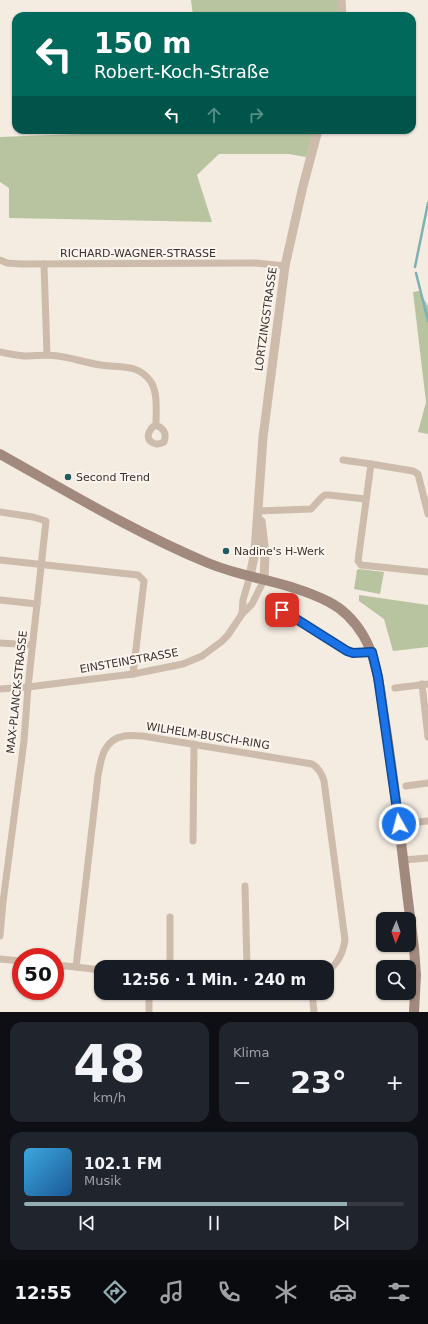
<!DOCTYPE html>
<html lang="de">
<meta charset="utf-8">
<style>
body{margin:0;font-family:"DejaVu Sans",sans-serif;background:#20242c;color:#f1f3f6;height:100vh;display:flex;flex-direction:column;font-size:15px;white-space:nowrap}
*{box-sizing:border-box;margin:0}
p{font-size:13px;color:#9ea1a6}
.icon{flex:none;width:22px;height:22px;fill:none;stroke:currentColor;stroke-width:2;stroke-linecap:round;stroke-linejoin:round}
.map{position:relative;height:1012px;overflow:hidden}
.side{display:flex;flex-direction:column;gap:10px;padding:10px;background:#0d0f14;flex:1}
.side>*{flex:none}
.banner{position:absolute;left:12px;top:12px;width:404px;height:122px;border-radius:12px;box-shadow:0 1px 3px #0004;background:#00695c;color:#fff;overflow:hidden}
.needle{width:26px;rotate:182deg}
.controls{position:absolute;left:376px;top:912px;display:grid;gap:8px}
.controls a{display:grid;place-items:center;width:40px;height:40px;border-radius:8px;background:#171b24;box-shadow:0 1px 3px #0004;font-size:20px}
.speed{position:absolute;left:12px;top:948px;display:flex;gap:8px;font-size:20px;font-weight:700;text-align:center}
.speed>*{display:grid;place-content:center;width:52px;height:52px;border-radius:50%;background:#171b24;box-shadow:0 1px 3px #0004;line-height:1}
.speed .limit{border:6px solid #d22;background:#fff;color:#111}
.pin{position:absolute;display:grid;place-items:center;width:34px;height:34px;color:#fff;margin:-17px;border-radius:8px;box-shadow:0 2px 6px #0006}
.me{position:absolute;width:44px;margin:-22px;rotate:353deg;stroke-linejoin:round;filter:drop-shadow(0 0 3px #0008)}
.turn{display:flex;align-items:center;gap:14px;height:84px;padding:0 16px;font-size:18px}
.turn .icon{width:52px;height:52px;stroke-width:2.5}
.turn b{display:block;font-size:28px;line-height:34px}
.lanes{display:flex;align-items:center;height:38px;padding:0 16px;background:#0003;justify-content:center;gap:20px;direction:ltr}
.lanes .off{opacity:.35}
.big{font-size:30px;font-weight:800;line-height:1.1}
.side .card{flex:1;display:flex;flex-direction:column;justify-content:center;gap:6px;min-width:0;padding:0 14px;border-radius:12px;background:#20242c}
.side .dial{align-items:center;gap:0}
.dial b{font-size:52px;line-height:1}
.song{display:flex;align-items:center;gap:12px}
.cover{width:48px;height:48px;border-radius:6px;background:linear-gradient(135deg,hsl(200 70% 55%),hsl(210 70% 35%))}
.played{height:4px;border-radius:2px;background:linear-gradient(90deg,#92aeb2 85%,#363941 85%)}
.keys{display:flex;justify-content:space-around;direction:ltr}
.heat{display:flex;justify-content:space-between;align-items:center;font-size:22px;direction:ltr}
.side .tiles{flex:1;display:grid;gap:10px;grid-template-columns:1fr 1fr}
.card:last-child{grid-column:span 2}
.trip{position:absolute;left:94px;top:960px;width:240px;height:40px;border-radius:12px;background:#171b24;box-shadow:0 1px 3px #0004;font-weight:800;line-height:40px;text-align:center}
.dock{display:flex;height:64px;justify-content:space-around;align-items:center;background:#090b0e;color:#9ea1a6}
.dock .icon{width:28px;height:28px}
.dock .active{color:#92aeb2}
.dock b{font-size:18px;color:#f1f3f6}
.map>svg:first-child{display:block}
.green{fill:#b8c4a0}
.lines{fill:none;stroke-linecap:round;stroke-linejoin:round}
.stream{stroke:#7fb0b2;stroke-width:2.5}
.minor{stroke:#cdbbac;stroke-width:7}
.tertiary{stroke:#cdbbac;stroke-width:9}
.secondary{stroke:#a18a7d;stroke-width:10}
.route-casing{stroke:#114b97;stroke-width:10}
.route{stroke:#1a73e8;stroke-width:7}
.poi-dot{fill:#1f5a5e;stroke:#fbf5ee;stroke-width:1.5}
.labels{text-anchor:middle;dominant-baseline:central;stroke-width:4;stroke-linejoin:round;paint-order:stroke}
.street-label{font-size:11px;fill:#3b302b;stroke:#fbf5ee}
.poi-label{font-size:11px;fill:#3b302b;stroke:#fbf5ee;text-anchor:start}
</style>
<div class="map">
<svg width="428" height="1012" viewBox="0 0 428 1012">
<rect width="100%" height="100%" fill="#f4ebe1"/>
<g class="green">
<path d="M191 0H337L339 16H193Z"/>
<path d="M118 130H314L306 157 289 154H219L197 175 212 222 9 218V188L0 182V137L103 133Z"/>
<path d="M419 291 428 306V434L418 432 426 402 413 292Z"/>
<path d="M359 569 384 572 380 594 354 589 357 570Z"/>
<path d="M359 595 428 605V647L393 651 384 619 359 601Z"/>
</g>
<g class="lines">
<g class="stream">
<path d="M415 267 428 203"/>
<path d="M416 273 428 321"/>
</g>
<g class="minor">
<path d="M0 260 7 263 21 264 256 263 285 266"/>
<path d="M44 264 47 355"/>
<path d="M0 352C8 354 16 355 24 356 36 356 47 354 58 356 73 358 86 363 101 365 119 368 138 363 151 382 158 393 156 412 156 425 154 426 152 427 151 429 143 439 154 448 164 442 167 433 164 429 156 425"/>
<path d="M343 460 371 464"/>
<path d="M258 511 311 509 321 498 325 495H329L365 499"/>
<path d="M0 512 33 517 46 521 28 687 24 741 3 902 0 936"/>
<path d="M428 514 418 474 413 471 371 464 358 561 361 565 428 572"/>
<path d="M0 560 138 575 144 581 133 674"/>
<path d="M0 600 37 604"/>
<path d="M282 610 347 651 353 653 372 652"/>
<path d="M242 614 243 600 250 576"/>
<path d="M0 643 32 645"/>
<path d="M422 684 428 737"/>
<path d="M395 688 428 684"/>
<path d="M0 689 28 687 133 674 183 664 202 656 221 642 228 635 242 614 252 604 264 580"/>
<path d="M406 786 428 783"/>
<path d="M399 824 428 821"/>
<path d="M193 841 194 744"/>
<path d="M403 860 428 858"/>
<path d="M245 886 247 967"/>
<path d="M170 917V967"/>
<path d="M0 959 21 961"/>
<path d="M55 965 76 967 98 776C101 759 103 740 124 736 130 735 137 736 143 736L312 764C319 768 322 774 324 781L345 940C343 953 338 964 327 971"/>
<path d="M76 967 101 970"/>
<path d="M312 993 314 1012"/>
<path d="M149 1012V993"/>
</g>
<g class="tertiary">
<path d="M341 0 342 16"/>
<path d="M261 521 265 554 264 580"/>
<path d="M250 576 255 552 263 437 285 266 303 186 318 130"/>
</g>
<path class="secondary" d="M0 454C68 492 136 533 208 563 247 579 291 582 329 602 343 609 355 622 363 635 379 662 380 693 385 723 397 798 404 873 414 948L416 975 414 1012"/>
</g>
<g class="lines">
<g class="route-casing">
<path id="route" d="M282 610 347 651 353 653 372 652 378 677 399 824"/>
</g>
<use href="#route" class="route"/>
</g>
<g class="poi-dot">
<circle cx="68" cy="477" r="4"/>
<circle cx="226" cy="551" r="4"/>
</g>
<g class="labels">
<g class="street-label">
<text x="138" y="253">RICHARD-WAGNER-STRASSE</text>
<text transform="translate(266 319) rotate(-82)">LORTZINGSTRASSE</text>
<text transform="translate(129 661) rotate(-10)">EINSTEINSTRASSE</text>
<text transform="translate(17 692) rotate(-84)">MAX-PLANCK-STRASSE</text>
<text transform="translate(208 736) rotate(9)">WILHELM-BUSCH-RING</text>
</g>
<g class="poi-label">
<text x="76" y="477">Second Trend</text>
<text x="234" y="551">Nadine's H-Werk</text>
</g>
</g>
</svg>
<div class="controls">
<a><svg class="needle" viewBox="-14 -14 28 28"><path d="M0-13l5 13h-10z" fill="#e53935"/><path d="M0 13l5-13h-10z" fill="#9ea1a6"/></svg></a>
<a><svg class="icon" aria-label="search" viewBox="0 0 24 24"><circle cx="10" cy="10" r="6"/><path d="M15 15l6 6"/></svg></a>
</div>
<div class="speed"><div class="limit">50</div></div>
<div class="pin" style="left:282px;top:610px;background:#d93025"><svg class="icon" aria-label="arrive" viewBox="0 0 24 24"><path d="M6 21V4h12l-3 4 3 4H6"/></svg></div>
<svg class="me" style="left:399px;top:824px" viewBox="-20 -20 40 40"><circle r="17" fill="#1a73e8" stroke="#fff" stroke-width="3"/><path d="M0-11L8 9 0 5-8 9z" fill="#fff"/></svg>
<div class="trip">12:56 · 1 Min. · 240 m</div>
<div class="banner">
<div class="turn"><svg class="icon" aria-label="left" viewBox="0 0 24 24"><path d="M17 20v-9H6M10 6l-5 5 5 5"/></svg><div><b>150 m</b>Robert-Koch-Straße</div></div>
<div class="lanes"><svg class="icon" aria-label="left" viewBox="0 0 24 24"><path d="M17 20v-9H6M10 6l-5 5 5 5"/></svg><svg class="icon off" aria-label="ahead" viewBox="0 0 24 24"><path d="M12 20V5M6 11l6-6 6 6"/></svg><svg class="icon off" aria-label="right" viewBox="0 0 24 24"><path d="M7 20v-9h11M14 6l5 5-5 5"/></svg></div>
</div>
</div>
<section class="side">
<div class="tiles">
<div class="card dial"><b>48</b><p>km/h</p></div>
<div class="card"><p>Klima</p>
<div class="heat"><a>−</a><b class="big">23°</b><a>+</a></div>
</div>
<div class="card">
<div class="song"><i class="cover"></i><div><b>102.1 FM</b><p>Musik</p></div></div>
<div class="played"></div>
<div class="keys"><svg class="icon" aria-label="previous" viewBox="0 0 24 24"><path d="M18 5L8 12l10 7zM5 5v14"/></svg><svg class="icon" aria-label="pause" viewBox="0 0 24 24"><path d="M8 5v14M16 5v14"/></svg><svg class="icon" aria-label="next" viewBox="0 0 24 24"><path d="M6 5l10 7-10 7zM19 5v14"/></svg></div>
</div>
</div>
</section>
<nav class="dock">
<b>12:55</b>
<svg class="icon active" aria-label="directions" viewBox="0 0 24 24"><path d="M12 3l9 9-9 9-9-9zM9 14v-3h6M13 9l2 2-2 2"/></svg>
<svg class="icon" aria-label="music" viewBox="0 0 24 24"><path d="M9 18V5l10-2v13"/><circle cx="6" cy="18" r="3"/><circle cx="16" cy="16" r="3"/></svg>
<svg class="icon" aria-label="phone" viewBox="0 0 24 24"><path d="M5 4h4l2 5-3 2q2 4 5 5l2-3 5 2v4C11 20 4 13 5 4z"/></svg>
<svg class="icon" aria-label="climate" viewBox="0 0 24 24"><path d="M12 3v18M4 7l16 10M4 17L20 7"/></svg>
<svg class="icon" aria-label="car" viewBox="0 0 24 24"><path d="M5 17H2v-5l4-1 3-4h7l3 4 3 1v5h-3M9 17h6M6 11h13"/><circle cx="7" cy="17" r="2"/><circle cx="17" cy="17" r="2"/></svg>
<svg class="icon" aria-label="filters" viewBox="0 0 24 24"><path d="M4 7h16M4 17h16"/><circle cx="9" cy="7" r="2"/><circle cx="15" cy="17" r="2"/></svg>
</nav>
